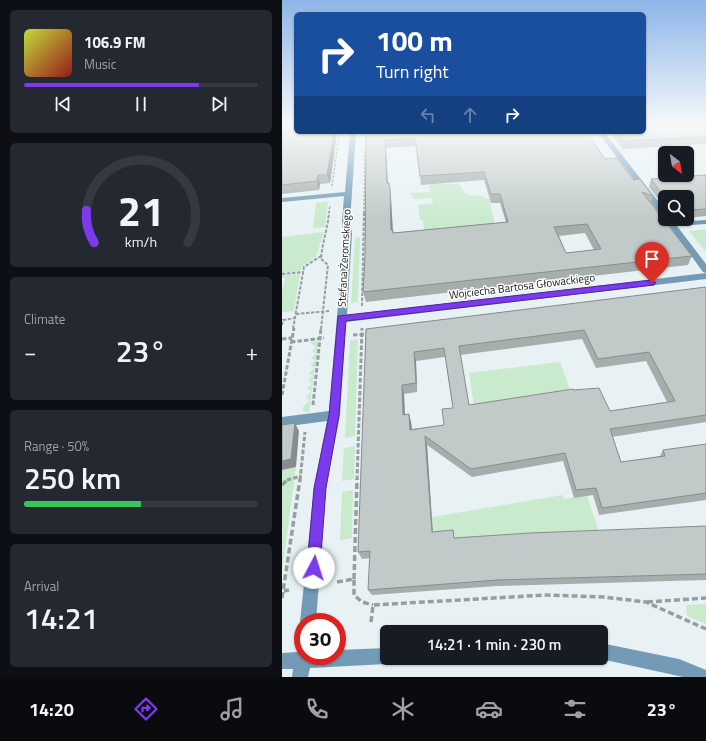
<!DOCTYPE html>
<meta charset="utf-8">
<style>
body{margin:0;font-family:"Titillium Web",sans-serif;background:#242831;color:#f1f3f6;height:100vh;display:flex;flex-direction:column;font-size:15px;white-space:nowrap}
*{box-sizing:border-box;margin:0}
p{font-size:13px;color:#9ea1a6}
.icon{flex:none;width:22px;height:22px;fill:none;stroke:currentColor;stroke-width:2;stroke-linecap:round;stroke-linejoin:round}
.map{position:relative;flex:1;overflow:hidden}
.panel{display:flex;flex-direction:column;gap:10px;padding:10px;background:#0d0f14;width:282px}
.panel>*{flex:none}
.guide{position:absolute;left:12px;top:12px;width:352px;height:122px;border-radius:6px;box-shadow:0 1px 3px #0004;background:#1a4fa0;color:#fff;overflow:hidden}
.needle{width:26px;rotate:149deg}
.fabs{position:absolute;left:376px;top:146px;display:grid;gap:8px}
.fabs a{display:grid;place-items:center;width:36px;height:36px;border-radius:6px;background:#171b24;box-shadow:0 1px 3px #0004;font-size:20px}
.speed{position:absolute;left:12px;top:613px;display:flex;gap:8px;font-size:20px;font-weight:700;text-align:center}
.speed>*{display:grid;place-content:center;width:52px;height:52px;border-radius:50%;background:#171b24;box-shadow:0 1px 3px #0004;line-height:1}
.speed .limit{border:6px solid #d22;background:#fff;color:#111}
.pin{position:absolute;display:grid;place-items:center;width:34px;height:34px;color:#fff;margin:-41px -17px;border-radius:50% 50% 50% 0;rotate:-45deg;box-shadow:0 0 4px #0007}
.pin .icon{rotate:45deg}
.me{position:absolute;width:44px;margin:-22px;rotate:5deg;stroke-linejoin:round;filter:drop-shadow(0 0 3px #0008)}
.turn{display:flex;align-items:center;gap:14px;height:84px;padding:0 16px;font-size:18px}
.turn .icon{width:52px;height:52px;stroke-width:2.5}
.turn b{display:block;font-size:28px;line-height:34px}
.lanes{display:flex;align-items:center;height:38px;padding:0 16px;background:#0003;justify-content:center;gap:20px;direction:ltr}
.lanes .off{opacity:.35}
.big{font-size:30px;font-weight:600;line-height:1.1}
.panel .tile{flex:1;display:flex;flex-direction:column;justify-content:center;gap:6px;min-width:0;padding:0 14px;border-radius:6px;background:#242831}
.panel .dial{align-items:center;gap:0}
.dial svg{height:104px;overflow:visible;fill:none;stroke:#363941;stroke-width:7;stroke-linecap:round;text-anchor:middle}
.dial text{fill:#f1f3f6;stroke:none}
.song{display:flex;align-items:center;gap:12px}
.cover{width:48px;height:48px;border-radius:6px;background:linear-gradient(135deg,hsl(70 70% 55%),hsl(0 70% 35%))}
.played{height:4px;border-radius:2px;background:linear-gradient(90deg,#7c3aed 75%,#363941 75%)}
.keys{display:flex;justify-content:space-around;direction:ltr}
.heat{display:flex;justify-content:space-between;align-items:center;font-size:22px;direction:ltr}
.charge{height:6px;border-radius:3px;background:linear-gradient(90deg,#34c759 50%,#363941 0)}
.trip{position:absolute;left:98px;top:625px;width:228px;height:40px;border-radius:6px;background:#171b24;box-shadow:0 1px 3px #0004;font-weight:600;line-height:40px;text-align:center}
.tab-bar{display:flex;height:64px;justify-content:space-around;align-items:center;background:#090b0e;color:#9ea1a6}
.tab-bar .icon{width:28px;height:28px}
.tab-bar .active{color:#7c3aed}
.tab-bar b{font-size:18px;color:#f1f3f6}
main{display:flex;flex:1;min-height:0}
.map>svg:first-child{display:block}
.green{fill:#caeacd}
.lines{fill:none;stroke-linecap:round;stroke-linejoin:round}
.path-far3{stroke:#979ea0;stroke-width:1.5;stroke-dasharray:2.5 1.5;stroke-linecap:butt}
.path-far2{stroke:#979ea0;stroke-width:2;stroke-dasharray:3.5 1.5;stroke-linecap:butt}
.path-far1{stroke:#979ea0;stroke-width:3;stroke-dasharray:4.5 2;stroke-linecap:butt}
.path{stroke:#979ea0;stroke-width:3.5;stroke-dasharray:6 3;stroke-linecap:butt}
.minor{fill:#739bb6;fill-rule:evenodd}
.wall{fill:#a6aeac;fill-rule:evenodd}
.shaded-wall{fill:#878d8c}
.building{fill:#c1cac8;stroke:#878d8c;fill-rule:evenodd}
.route{fill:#7c3aed;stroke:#51269a}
.labels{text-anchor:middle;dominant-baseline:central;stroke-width:3;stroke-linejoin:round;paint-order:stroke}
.street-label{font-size:11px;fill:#141718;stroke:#fff}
</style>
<main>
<section class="panel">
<div class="tile">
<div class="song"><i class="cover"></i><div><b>106.9 FM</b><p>Music</p></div></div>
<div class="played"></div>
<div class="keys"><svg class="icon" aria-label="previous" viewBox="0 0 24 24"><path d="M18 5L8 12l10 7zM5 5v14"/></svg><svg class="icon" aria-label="pause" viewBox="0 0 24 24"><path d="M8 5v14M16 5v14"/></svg><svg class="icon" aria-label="next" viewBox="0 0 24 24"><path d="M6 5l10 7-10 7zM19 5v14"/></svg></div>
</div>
<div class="tile dial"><svg viewBox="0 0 100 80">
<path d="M14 69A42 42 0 1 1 86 69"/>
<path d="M14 69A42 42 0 0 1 8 44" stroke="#7c3aed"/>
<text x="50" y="56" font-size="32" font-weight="700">21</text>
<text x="50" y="72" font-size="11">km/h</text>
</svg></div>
<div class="tile"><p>Climate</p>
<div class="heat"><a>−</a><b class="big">23°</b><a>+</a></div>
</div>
<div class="tile"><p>Range · 50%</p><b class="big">250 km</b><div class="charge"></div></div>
<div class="tile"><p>Arrival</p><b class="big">14:21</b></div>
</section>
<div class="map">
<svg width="424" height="677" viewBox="0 0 424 677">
<rect width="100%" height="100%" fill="#e8f2f4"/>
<g class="green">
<path d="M152 184H174L179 186 182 193 188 195 202 196 203 199H207L215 232 143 239 141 220H138L136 205 151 203 150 198 133 199 128 193 149 192 147 185Z"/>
<path d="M46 201 43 227 31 228 34 203Z"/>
<path d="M424 229V252L407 231Z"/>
<path d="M42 232 34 257 19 267V271L0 273V237Z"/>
<path d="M78 237 76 302 69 303 73 238Z"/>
<path d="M18 274 12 311 0 312V293L3 278H0V275Z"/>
<path d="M76 339 73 436 63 438 68 340Z"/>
<path d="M36 341 27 413 21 411V407L28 400 24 397 29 392 25 388 30 384 26 380 31 376 27 373 32 368 28 365 33 361 29 358 34 354 30 351 34 347 28 342Z"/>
<path d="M278 362 289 392 192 406 187 373Z"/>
<path d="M73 446 72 479 60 481 62 448Z"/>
<path d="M14 467 0 572V470Z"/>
<path d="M71 490 70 538 58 540 60 492Z"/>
<path d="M281 495 282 499 305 496 319 537 151 539 150 517Z"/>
<path d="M424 604V624L405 616 404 605Z"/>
</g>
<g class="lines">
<g class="path-far3">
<path d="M50 186 57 135"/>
<path d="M47 213 48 205"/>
<path d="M82 213 83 149"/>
</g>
<g class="path-far2">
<path d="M0 274 22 272"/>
<path d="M80 306 82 212"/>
<path d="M14 314 47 311"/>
<path d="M0 325 1 320 13 318"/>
<path d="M11 329 22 267 39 256"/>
<path d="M39 329 46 265 39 259C40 243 46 228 47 212"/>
</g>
<g class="path-far1">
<path d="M71 335 86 334"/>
<path d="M0 339 10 338"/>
<path d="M9 342 42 338"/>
<path d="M0 395 12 328"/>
<path d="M31 405 39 328"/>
<path d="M5 480 19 476"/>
<path d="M18 480 23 432"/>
<path d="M75 480 80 328"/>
</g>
<g class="path">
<path d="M0 485 6 479"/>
<path d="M72 579 75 479"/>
<path d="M55 582 72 579V595L80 602 91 605"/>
<path d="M2 591 7 590"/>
<path d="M0 598 18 479"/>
<path d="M365 602 424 598"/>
<path d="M89 622 91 605 264 595 321 597 364 602 424 629"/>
</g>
<g class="minor">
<path d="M68 132H74L68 222 70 234 65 315 424 273V279L64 322 58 415 44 488 34 622H21V628L18 622 32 488 45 421 0 427V417L47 411 62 234 60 222 62 196 0 202V198L63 192Z"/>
<path d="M316 132H322L383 210V217H380Z"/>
<path d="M424 220V224L395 226 424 264V273L421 272 386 224 390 222Z"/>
<path d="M319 643 397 659 424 670V677H401L319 659 316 658H319Z"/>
<path d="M21 648V656H55V650L105 648V658H112L111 662 105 664 28 668 26 677H10L11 669H0V653L15 652Z"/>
</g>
</g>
<g class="wall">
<path d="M0 124H14V132H54L55 134 48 183 38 184 37 190 0 194Z"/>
<path d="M424 124V144L341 149 327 132H362Z"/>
<path d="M84 132 323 159 371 196 369 203 410 256 406 265 84 302 81 292 83 256ZM134 146 139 185 202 180 209 203H218L224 222 112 233 111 230 109 198 108 189 106 183 104 148ZM303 233 312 250 284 253 277 236Z"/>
<path d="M424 175V216L405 218V197H383V208L367 187 369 179Z"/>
<path d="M424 287V422L330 437 339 462 378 456 381 450 424 444V500L317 515 311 495 292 498 281 461 190 477 145 445 151 532 172 538 424 526V580L215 586 90 595 86 590 88 558 80 559 76 552 84 329ZM300 339 314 368 364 361 385 402 328 411 291 390 187 405 178 355ZM163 357 171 408 162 425 130 429 129 422 127 414H123L122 394 135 392 134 361Z"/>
</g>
<g class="shaded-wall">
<path d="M52 132H54L55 134 48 183 45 175Z"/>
<path d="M103 140 104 148 106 192 105 183Z"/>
<path d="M36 175 38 184 37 190 35 181Z"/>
<path d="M108 189 109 198 111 240 109 230Z"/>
<path d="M132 352 134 361 135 392 134 383Z"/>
<path d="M120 385 122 394 123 423 121 415Z"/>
<path d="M127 414 129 422 131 438 128 430Z"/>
<path d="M13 423 17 431 14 467 0 470V461Z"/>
<path d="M143 436 145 445 151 539 150 532Z"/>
</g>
<g class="building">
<path d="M13 124H14V132H52L45 175H36L35 181 0 185V126L13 125Z"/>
<path d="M372 124H424V137L343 141 335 132H362V125Z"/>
<path d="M84 132H304L323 159 335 158 351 180 358 179 371 196 360 192 410 256 81 292 83 256ZM133 138 138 176 202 172 209 194H218L226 222 111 233V230H109L108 189 107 183H105L103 140ZM305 224 319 249 284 253 272 227Z"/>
<path d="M424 175V209L407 210 405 209V197H383V198L369 179Z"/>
<path d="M424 287V415L328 429 339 462 383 456 381 450 424 444V493L320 508 314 488 294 490 283 453 189 469 143 436 150 532 171 530 172 538 248 533 424 526V574L215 580 86 590 88 551 76 552 84 329ZM302 330 316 359 367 352 393 401 328 411 317 388 291 390V389L187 405 177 346ZM162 348 171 408 160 409 162 425 128 430 127 414 121 415 120 385 134 383 132 352Z"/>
<path d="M13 423 9 459 0 461V425Z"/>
</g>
<linearGradient id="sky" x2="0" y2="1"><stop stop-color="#8db5e8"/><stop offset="0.57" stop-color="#f5f9fa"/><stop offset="1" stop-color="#f5f9fa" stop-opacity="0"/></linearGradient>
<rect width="424" height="219" fill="url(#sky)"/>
<path class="route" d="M370 280 374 283 372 285 64 321 57 415 44 488 38 568 36 572 32 574 27 572 25 568 32 488 47 415 56 316Z"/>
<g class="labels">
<g class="street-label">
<text transform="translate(62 258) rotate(-87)">Stefana Żeromskiego</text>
<text transform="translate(240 286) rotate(-7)">Wojciecha Bartosa Głowackiego</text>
</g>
</g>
</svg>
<div class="fabs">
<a><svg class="needle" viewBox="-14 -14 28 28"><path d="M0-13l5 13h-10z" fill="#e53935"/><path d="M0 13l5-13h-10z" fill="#9ea1a6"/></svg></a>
<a><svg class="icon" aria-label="search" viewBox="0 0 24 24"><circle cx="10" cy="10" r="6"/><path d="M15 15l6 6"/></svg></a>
</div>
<div class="speed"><div class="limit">30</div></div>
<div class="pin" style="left:370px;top:283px;background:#d93025"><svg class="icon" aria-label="arrive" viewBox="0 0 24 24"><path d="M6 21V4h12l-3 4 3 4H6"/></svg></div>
<svg class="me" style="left:32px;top:568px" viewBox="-20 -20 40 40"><circle r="19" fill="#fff"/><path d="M0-13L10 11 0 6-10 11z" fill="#7c3aed"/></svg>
<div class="trip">14:21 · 1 min · 230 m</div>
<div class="guide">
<div class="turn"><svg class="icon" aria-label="right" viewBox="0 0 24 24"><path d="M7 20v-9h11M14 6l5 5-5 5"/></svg><div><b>100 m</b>Turn right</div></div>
<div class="lanes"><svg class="icon off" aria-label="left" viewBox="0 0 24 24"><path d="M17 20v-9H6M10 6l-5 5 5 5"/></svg><svg class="icon off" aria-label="ahead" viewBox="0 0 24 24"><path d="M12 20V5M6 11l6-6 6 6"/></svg><svg class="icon" aria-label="right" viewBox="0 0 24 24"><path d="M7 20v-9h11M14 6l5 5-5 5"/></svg></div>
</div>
</div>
</main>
<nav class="tab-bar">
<b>14:20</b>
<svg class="icon active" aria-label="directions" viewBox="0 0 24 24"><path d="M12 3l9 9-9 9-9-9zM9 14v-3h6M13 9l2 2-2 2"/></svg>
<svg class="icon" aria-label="music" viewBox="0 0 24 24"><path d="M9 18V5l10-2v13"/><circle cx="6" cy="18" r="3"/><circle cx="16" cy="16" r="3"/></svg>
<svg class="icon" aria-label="phone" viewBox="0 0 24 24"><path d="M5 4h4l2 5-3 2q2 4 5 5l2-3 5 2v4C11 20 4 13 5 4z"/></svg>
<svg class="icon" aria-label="climate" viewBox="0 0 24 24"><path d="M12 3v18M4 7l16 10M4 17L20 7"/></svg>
<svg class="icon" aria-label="car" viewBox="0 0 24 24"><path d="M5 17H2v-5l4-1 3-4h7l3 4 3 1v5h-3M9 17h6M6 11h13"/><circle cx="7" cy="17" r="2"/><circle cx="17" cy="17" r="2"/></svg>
<svg class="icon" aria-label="filters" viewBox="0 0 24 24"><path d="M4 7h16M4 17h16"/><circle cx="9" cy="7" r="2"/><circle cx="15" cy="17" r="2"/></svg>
<b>23°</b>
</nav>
